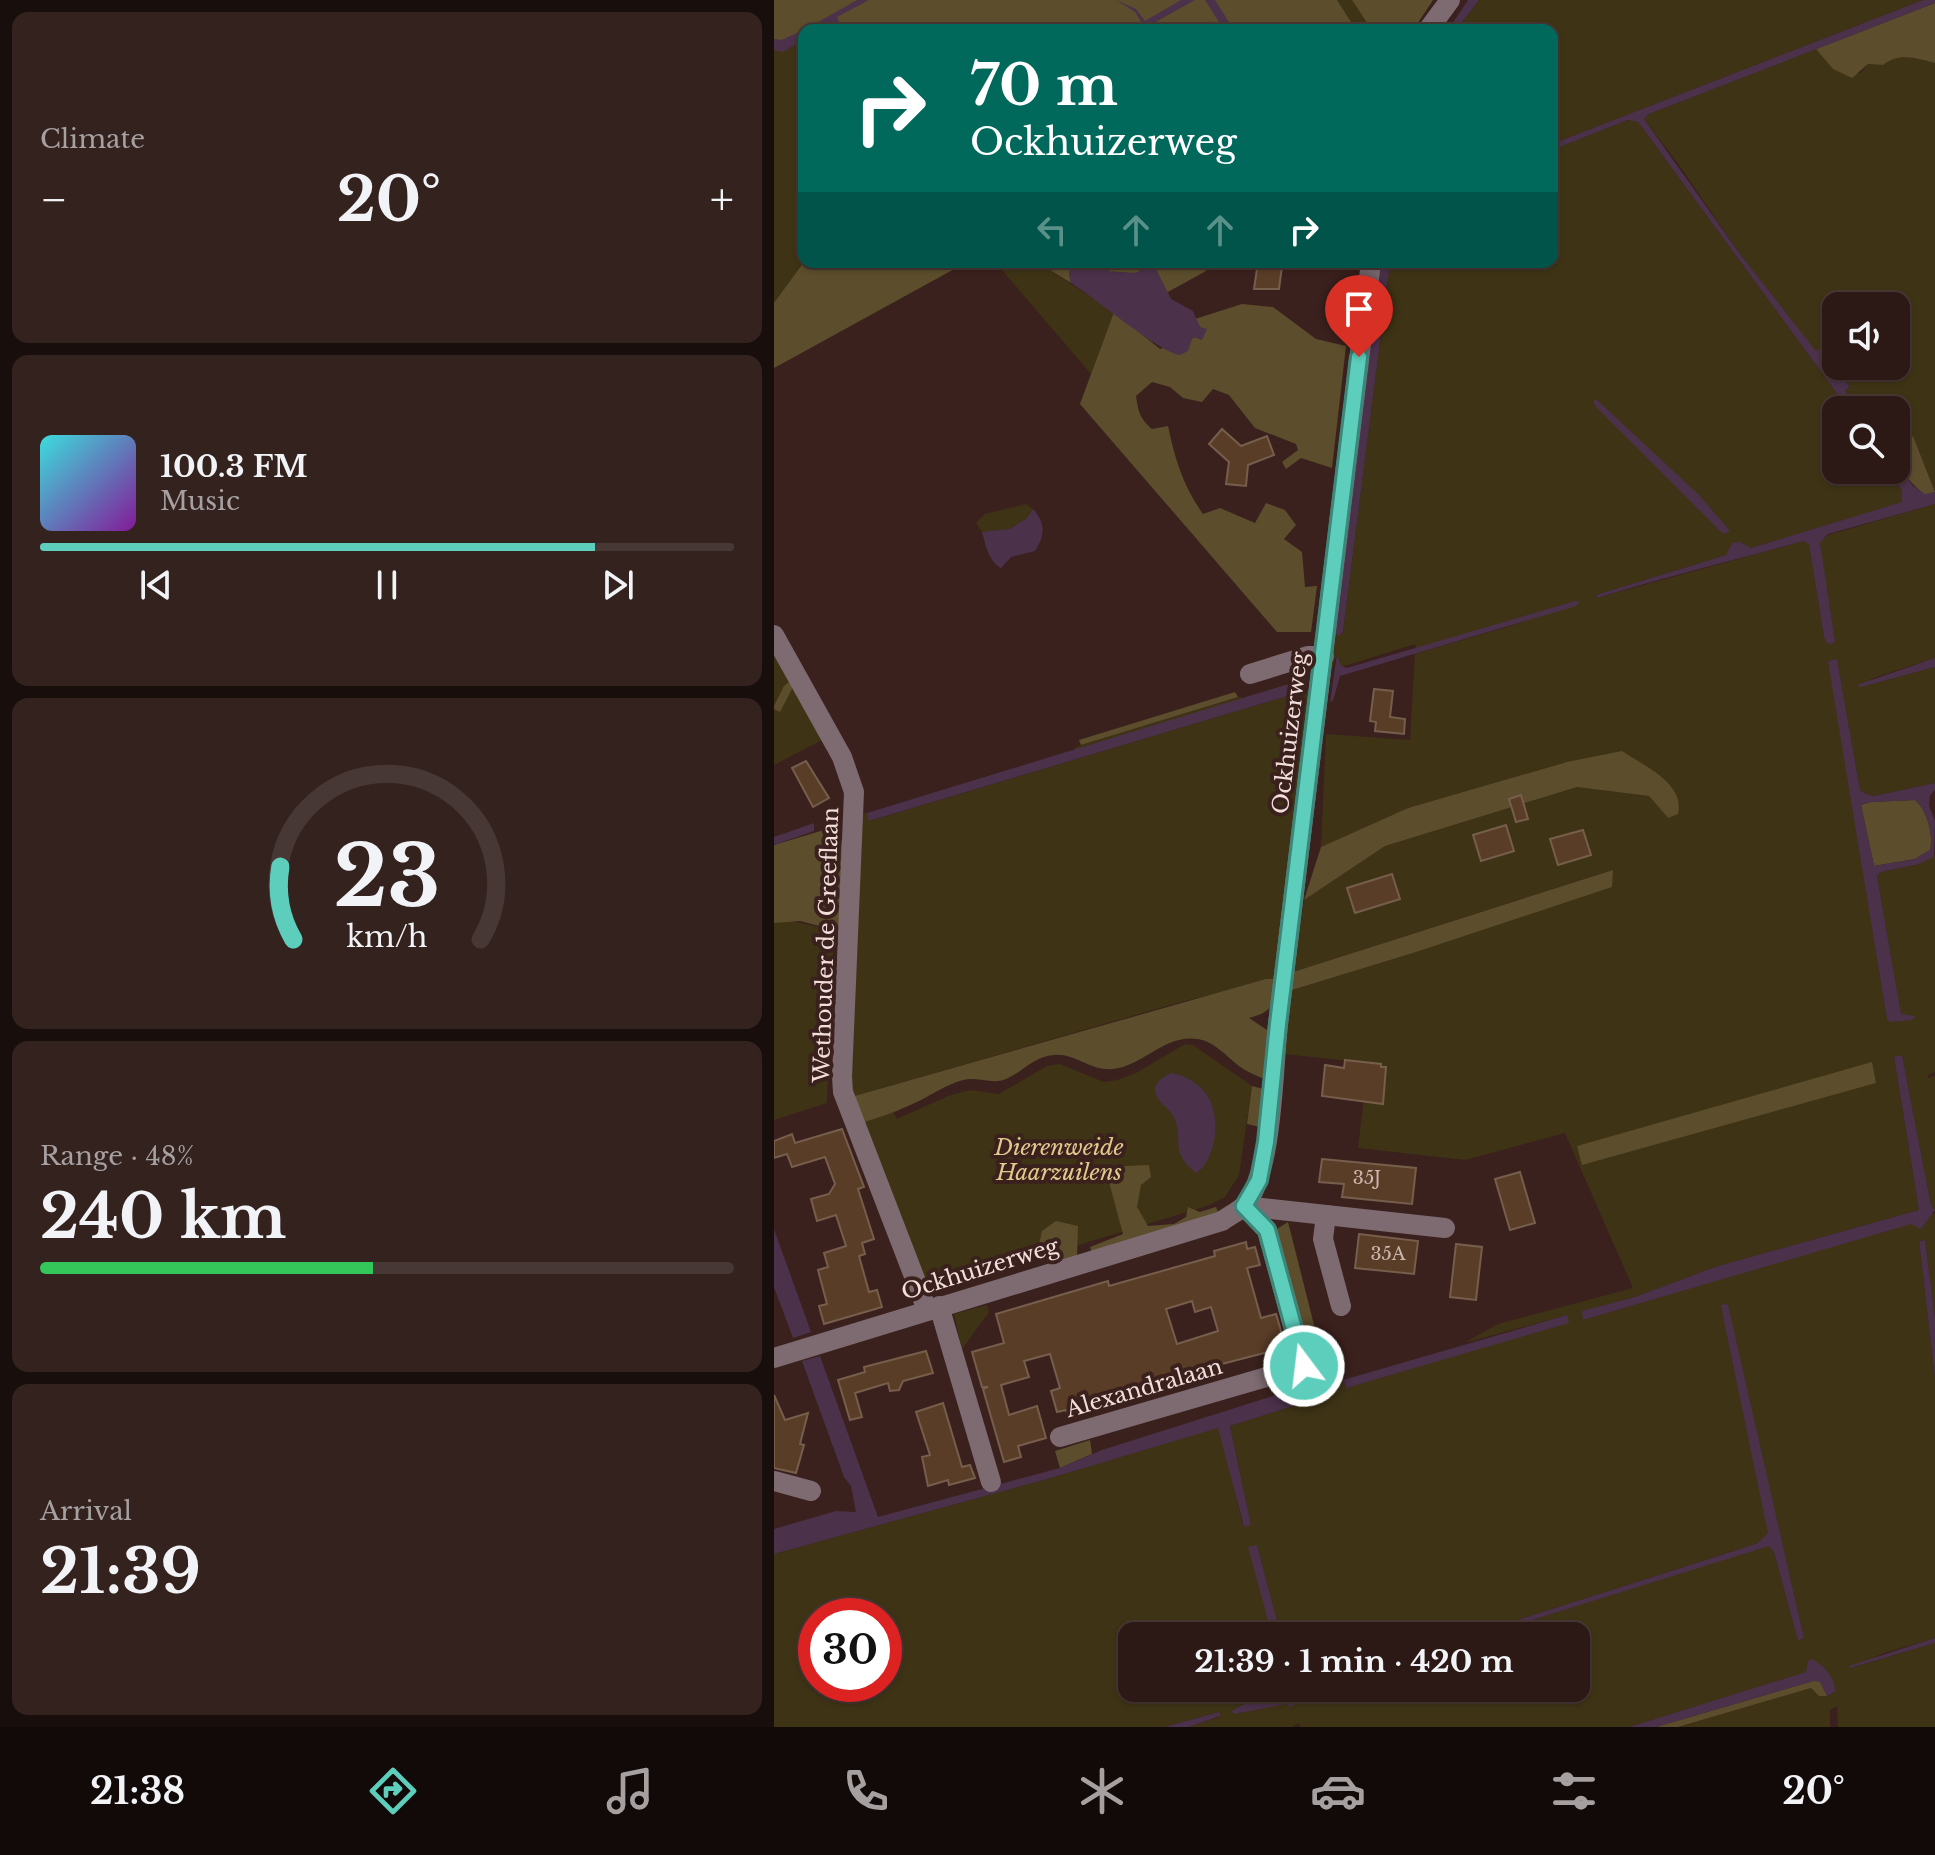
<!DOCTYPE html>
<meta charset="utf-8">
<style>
body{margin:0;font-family:"Libre Baskerville",serif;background:#34221f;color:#f1f3f6;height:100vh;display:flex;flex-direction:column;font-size:30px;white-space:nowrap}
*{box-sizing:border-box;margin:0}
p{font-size:26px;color:#a6a0a1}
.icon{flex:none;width:44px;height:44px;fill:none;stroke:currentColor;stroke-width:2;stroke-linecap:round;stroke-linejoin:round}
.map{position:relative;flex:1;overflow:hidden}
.drawer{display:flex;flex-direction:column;gap:12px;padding:12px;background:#180e0c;width:774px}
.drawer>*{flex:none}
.banner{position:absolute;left:24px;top:24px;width:760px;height:244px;border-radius:16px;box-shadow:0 2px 6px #0004,0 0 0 2px #483835;background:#00695c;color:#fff;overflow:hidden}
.tools{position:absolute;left:1048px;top:292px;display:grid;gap:16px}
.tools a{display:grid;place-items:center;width:88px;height:88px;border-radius:16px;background:#2c1916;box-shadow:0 2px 6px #0004,0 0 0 2px #483835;font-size:40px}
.speed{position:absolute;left:24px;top:1598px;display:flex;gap:16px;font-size:40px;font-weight:700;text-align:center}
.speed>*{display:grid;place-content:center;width:104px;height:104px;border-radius:50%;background:#2c1916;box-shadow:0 2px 6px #0004,0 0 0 2px #483835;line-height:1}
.speed .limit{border:12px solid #d22;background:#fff;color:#111}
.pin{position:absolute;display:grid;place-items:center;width:68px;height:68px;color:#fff;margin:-82px -34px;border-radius:50% 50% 50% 0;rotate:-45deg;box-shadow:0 0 8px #0007}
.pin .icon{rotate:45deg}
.me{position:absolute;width:88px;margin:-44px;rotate:345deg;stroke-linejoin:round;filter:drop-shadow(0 0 6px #0008)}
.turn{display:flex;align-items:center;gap:28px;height:168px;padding:0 40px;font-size:36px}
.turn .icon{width:104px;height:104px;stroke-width:2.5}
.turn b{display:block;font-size:56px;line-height:68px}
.lanes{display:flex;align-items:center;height:76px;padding:0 40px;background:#0003;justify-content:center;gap:40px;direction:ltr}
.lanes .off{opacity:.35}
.big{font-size:60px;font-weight:800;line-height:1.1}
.drawer .widget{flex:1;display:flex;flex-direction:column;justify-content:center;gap:12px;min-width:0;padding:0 28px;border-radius:16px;background:#34221f}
.drawer .dial{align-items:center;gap:0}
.dial svg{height:208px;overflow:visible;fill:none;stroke:#483835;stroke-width:7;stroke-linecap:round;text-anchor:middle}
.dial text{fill:#f1f3f6;stroke:none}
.song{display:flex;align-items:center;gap:24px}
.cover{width:96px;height:96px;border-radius:12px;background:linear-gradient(135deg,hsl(180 70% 55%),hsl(290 70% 35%))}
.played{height:8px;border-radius:4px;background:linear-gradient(90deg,#5ccebb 80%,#483835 80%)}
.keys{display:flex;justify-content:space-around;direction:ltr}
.heat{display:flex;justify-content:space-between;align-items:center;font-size:44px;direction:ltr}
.charge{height:12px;border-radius:6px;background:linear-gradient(90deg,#34c759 48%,#483835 0)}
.trip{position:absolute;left:344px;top:1622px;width:472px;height:80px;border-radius:16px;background:#2c1916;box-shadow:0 2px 6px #0004,0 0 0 2px #483835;font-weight:800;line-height:80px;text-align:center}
.tab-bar{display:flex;height:128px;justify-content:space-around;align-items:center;background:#120a09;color:#a6a0a1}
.tab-bar .icon{width:56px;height:56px}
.tab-bar .selected{color:#5ccebb}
.tab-bar b{font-size:36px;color:#f1f3f6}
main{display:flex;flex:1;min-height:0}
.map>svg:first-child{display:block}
.green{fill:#3e3315;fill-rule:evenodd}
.forest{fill:#5c4e2c}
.water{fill:#4b314a;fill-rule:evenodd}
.building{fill:#5a3d27;stroke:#765e4c;stroke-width:2;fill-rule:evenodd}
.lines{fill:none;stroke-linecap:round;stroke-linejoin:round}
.minor{stroke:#7d6b71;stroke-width:20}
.route-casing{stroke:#3c867a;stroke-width:20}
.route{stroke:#5ccebb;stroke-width:14}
.labels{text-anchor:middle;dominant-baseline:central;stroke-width:8;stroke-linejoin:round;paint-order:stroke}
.number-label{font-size:18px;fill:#ccb6af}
.street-label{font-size:22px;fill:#f2dfdc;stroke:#3b211d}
.park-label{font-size:22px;font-style:italic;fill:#e1c98c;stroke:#3b211d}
</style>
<main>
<section class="drawer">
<div class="widget"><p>Climate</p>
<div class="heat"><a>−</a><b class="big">20°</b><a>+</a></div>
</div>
<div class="widget">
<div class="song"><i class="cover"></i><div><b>100.3 FM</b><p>Music</p></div></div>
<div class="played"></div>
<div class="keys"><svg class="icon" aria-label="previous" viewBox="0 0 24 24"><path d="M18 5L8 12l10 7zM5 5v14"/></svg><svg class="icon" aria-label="pause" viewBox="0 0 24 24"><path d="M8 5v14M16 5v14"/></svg><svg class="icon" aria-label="next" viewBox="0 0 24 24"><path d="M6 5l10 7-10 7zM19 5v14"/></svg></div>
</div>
<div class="widget dial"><svg viewBox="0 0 100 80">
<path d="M14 69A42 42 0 1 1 86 69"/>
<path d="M14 69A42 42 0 0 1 9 41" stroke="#5ccebb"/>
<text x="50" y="56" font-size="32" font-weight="700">23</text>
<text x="50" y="72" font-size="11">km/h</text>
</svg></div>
<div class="widget"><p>Range · 48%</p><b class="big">240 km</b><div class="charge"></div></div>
<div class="widget"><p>Arrival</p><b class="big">21:39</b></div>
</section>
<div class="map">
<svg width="1161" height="1727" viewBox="0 0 1161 1727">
<rect width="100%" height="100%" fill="#3b211d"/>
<g class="green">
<path d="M0 0H659L639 30H559L535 22 495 30H30V262H193L0 368Z"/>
<path d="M705 0H1149L778 144V30H682Z"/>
<path d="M1042 49 1059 69 1087 73 1094 64 1109 65C1125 52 1142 58 1161 63V491L1139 436 1122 446V410H1085L1071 390 1076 387 1048 348 1042 352 966 254 905 165 870 119 875 114ZM1062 306H1122V366H1062Z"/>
<path d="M854 120 864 122 1075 410H1062V470H1116L1128 491 1129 502 977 548 966 542 952 555 822 595 823 598 1030 541 1035 543 1050 637 1058 644 1061 641 1045 543 1054 535 1161 504V658L1099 678 1087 687 1161 667V783L1100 796 1092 794 1086 790 1063 659 1055 661 1113 1019 1134 1015H1127L1103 876 1107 872 1145 864 1161 855V1072L1154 1075V1078L1161 1076V1210L1157 1205 1128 1055 1120 1058 1145 1210 941 1267 861 1297 809 1311V1320L1137 1223 1147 1229 1157 1215 1161 1213V1317L1151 1240 1145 1241 1161 1378V1638L1110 1653 1077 1668 1161 1643V1727H1064L1063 1706 1056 1710V1727H904L1037 1688 1045 1696H1053L1062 1691 1033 1672 855 1727H526L525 1723 518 1727H415L445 1717 444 1712 390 1727H0V1554L280 1477 445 1427 469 1526 477 1525 456 1426 541 1399 543 1394 540 1390 569 1380 572 1388 683 1354 793 1315 690 1343 724 1324 859 1288 791 1133 691 1160 584 1148 593 1072 585 1062 510 1054 518 990 639 953 838 870 519 972 530 900 611 846 803 787 875 796 894 818 906 805 793 762 634 808 547 847 552 734 636 740 641 654 740 625 801 601 642 649 641 644 567 667 563 654 557 670 561 633 567 635 569 632 616 262H778V150ZM953 1305 1030 1638 1024 1641 1000 1552 995 1545 707 1636H802V1688H520L524 1703 465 1706 503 1695 511 1688H358V1636H498L475 1547 483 1546 507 1636H694L984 1543 995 1533 953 1336ZM42 1616H110V1684H42Z"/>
<path d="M221 262H263L340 312 317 374Z"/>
<path d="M252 504 259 509 252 519 235 529 208 532 202 523 211 514Z"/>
<path d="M0 642 52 738 0 765Z"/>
<path d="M530 691H537L501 979 407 1002 77 1097 75 1079 88 814 93 813 96 821Z"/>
<path d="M464 697 471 698 301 751 300 748 307 745Z"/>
<path d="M11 921C28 921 43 930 60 927L53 1103 0 1120V923Z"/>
<path d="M411 1044 419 1045 478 1086 465 1175 451 1197 433 1206 153 1291 87 1123 119 1111 123 1119 174 1096 196 1090 225 1094 273 1066 286 1064 330 1082 343 1080 362 1073Z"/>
<path d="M213 1305 215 1312 188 1349 180 1314Z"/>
</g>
<g class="forest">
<path d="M0 0H563L582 30H559L535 22 495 30H68L54 25 30 30V33L0 44Z"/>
<path d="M578 0H659L639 30H598Z"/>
<path d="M1161 3V63C1142 58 1125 52 1109 65L1094 64 1078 78 1059 69 1042 49Z"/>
<path d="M30 262H193L0 368V303Z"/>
<path d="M263 262H303L299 264 295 273 297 283Z"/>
<path d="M328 262H361L366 272C357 275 346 271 336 272Z"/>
<path d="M371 262H437L432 271 392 293 388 283Z"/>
<path d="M468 304 499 307 542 339 572 346 558 468 527 458 512 469 508 462 524 450 522 444 481 428 455 395 439 389 428 402 409 398 396 387 378 382 362 396C364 411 366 419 378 429L394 426C401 459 409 486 429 514L446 508 481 523 492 503 511 510 522 525 510 539 528 552 531 587 543 586 537 632H503L306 404 340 312 386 349 421 337 428 340 426 327 421 319Z"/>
<path d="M1139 436 1161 492 1151 495C1135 482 1122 467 1122 446Z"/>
<path d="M15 682 19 687 6 712 0 709V706L10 686Z"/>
<path d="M461 692 464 697 307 745 305 740Z"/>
<path d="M848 751C869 765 912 784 904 814L894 818 875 796 803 787 611 846 530 900 547 847 634 808 793 762Z"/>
<path d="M1141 800C1153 810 1160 836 1156 850L1141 859 1100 866 1087 805 1097 802Z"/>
<path d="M50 830 56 831 74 847 70 925 53 928 26 921 0 923V845Z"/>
<path d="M839 870 838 887 639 953 518 990 519 972Z"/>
<path d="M492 979H501C499 1005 502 1010 475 1018L493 1030V1080C483 1076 473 1072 465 1066 452 1056 441 1042 424 1039 390 1034 371 1065 339 1069 318 1072 301 1053 280 1055 260 1056 249 1072 232 1079 218 1085 203 1076 189 1080 170 1085 152 1099 134 1106 119 1113 103 1118 87 1123L77 1097Z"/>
<path d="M1098 1062 1102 1083 808 1165 803 1146Z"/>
<path d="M478 1086 493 1090 486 1127 473 1124Z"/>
<path d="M375 1165 377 1177 367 1185 363 1207 374 1226 400 1224 412 1217 414 1207 426 1212 442 1207 446 1217 318 1253 316 1247 349 1234 331 1167Z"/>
<path d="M282 1221 304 1226 303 1257 277 1265 264 1249 268 1231Z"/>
<path d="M514 1222 555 1384 540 1390 537 1362 503 1229Z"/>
<path d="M316 1440 318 1454 286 1468 281 1451Z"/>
<path d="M1039 1681H1046L1053 1696H1045L1037 1688 904 1727H882Z"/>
</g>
<g class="water">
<path d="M83 0H95L63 17 66 24 75 30 53 28 30 30Z"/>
<path d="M342 0 362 9 371 21 407 0H421L367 30H355L367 22 361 12Z"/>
<path d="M431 0H441L460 30H450Z"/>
<path d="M694 0H705L682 30H674Z"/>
<path d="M1149 0H1161V3L875 114 870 119 966 254 1042 351 1048 348 1076 387 1071 390 1085 410H1075L864 122 854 120 778 150V144Z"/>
<path d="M30 30V39L9 52 0 50V39L7 40Z"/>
<path d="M303 262H328L336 272C345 271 358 275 366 271L361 262H371L383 271 397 299 419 311 426 327 433 329 428 340 421 337 418 339 414 351 406 355C386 353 321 298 297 283L295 273 299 264Z"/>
<path d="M606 262H616L569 632 565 636 561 633Z"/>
<path d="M822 399 925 495 956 531 950 534 947 532 823 408 819 402Z"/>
<path d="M1122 461 1139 486 1151 494 1161 492V504L1054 534 1046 543 1061 641 1058 644 1053 643 1050 637 1035 544 1030 541C961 560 891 577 823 598L822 595 952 555 958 543 966 542 977 548 1128 502V491L1116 470H1122Z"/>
<path d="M259 509C272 523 271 536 261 551L237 557 227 568C214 560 212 546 208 532L235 529 252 519Z"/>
<path d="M801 601H806L802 606 566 676 559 701 556 702 563 654 567 666 573 668Z"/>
<path d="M1161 658V667L1087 687 1083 685Z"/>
<path d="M1063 659 1086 790 1092 794 1100 796 1161 783V790L1156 795 1155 806 1161 821 1160 857 1145 864 1107 872 1103 876 1127 1014 1141 1016 1138 1020 1116 1022 1113 1019 1054 661ZM1141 800C1153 810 1160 836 1156 850L1141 859 1100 866 1087 805 1097 802Z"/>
<path d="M531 679 530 691 95 821 93 813Z"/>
<path d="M40 823V831L0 845V837Z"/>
<path d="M1128 1055 1157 1205 1161 1210 1147 1229 1137 1224 809 1320 808 1311 861 1297 941 1267 1145 1210 1120 1057Z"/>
<path d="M398 1073C414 1076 431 1087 437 1103 446 1124 441 1161 422 1173 393 1149 412 1141 399 1116 395 1107 381 1101 381 1090 382 1081 390 1076 398 1073Z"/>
<path d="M0 1229 37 1332 19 1338 0 1287Z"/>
<path d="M1151 1240 1161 1317V1378L1145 1241Z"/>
<path d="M950 1304 954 1305 1030 1638 1024 1641 1000 1552 995 1546 707 1636H694L966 1549 984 1543 994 1533 953 1336 947 1305Z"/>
<path d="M793 1315 795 1323 572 1388 569 1380Z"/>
<path d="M46 1356 104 1517 286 1468 328 1450 524 1388 540 1390 543 1394 541 1399 456 1426 477 1525 470 1527 444 1428 280 1477 0 1554V1529L62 1511 82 1512 77 1486 70 1477 28 1361Z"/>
<path d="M483 1545 507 1636H498L474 1547Z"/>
<path d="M1161 1638V1643L1076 1668 1075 1666Z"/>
<path d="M1038 1659C1052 1668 1058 1674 1062 1691L1053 1696 1046 1682 1039 1681 882 1727H855L1032 1672 1034 1661Z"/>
<path d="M511 1688H520L524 1703 516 1707 513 1704 460 1714 458 1711C474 1698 496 1702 511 1688Z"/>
<path d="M445 1712 446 1716 415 1727H390Z"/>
</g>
<g class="building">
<path d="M484 262H500V265L508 266 505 289H480Z"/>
<path d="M448 429 467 446 493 436 500 455 474 465 472 486 452 484 455 462 435 444Z"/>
<path d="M600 689 619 691 616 717 631 719 630 734 601 731 602 722 596 721Z"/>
<path d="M32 761 55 798 39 807 18 768Z"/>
<path d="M747 795 754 819 742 822 735 799Z"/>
<path d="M732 825 740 851 707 861 699 835Z"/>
<path d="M809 830 817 855 784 865 776 839Z"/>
<path d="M618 874 626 899 581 913 573 888Z"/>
<path d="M571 1060 607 1064V1067H612L609 1104 548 1096 551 1065 570 1068Z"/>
<path d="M68 1129 90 1187 84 1189 100 1239 88 1243 91 1254 85 1256 95 1292 103 1290 108 1307 50 1324 45 1306 53 1304 44 1270 54 1267 50 1253 72 1246 62 1215 43 1221 37 1199 55 1194 61 1184 51 1157 18 1167 13 1154 0 1158V1141L18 1134 21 1143Z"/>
<path d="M548 1159 642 1168 638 1204 568 1197 570 1184 545 1182Z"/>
<path d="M746 1172 761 1223 736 1230 721 1179Z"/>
<path d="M585 1234 644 1241 640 1274 581 1268Z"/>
<path d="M472 1242 473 1249 481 1247 486 1265 473 1268 487 1318 502 1314 505 1324 509 1339 500 1341 501 1346 493 1349 494 1352 413 1373 414 1377 373 1389 372 1385 363 1388 333 1397 334 1401 293 1413 292 1410 283 1412 277 1391 286 1388 276 1354 250 1361 255 1377 227 1385 235 1415 263 1406 272 1438 244 1446 247 1457 230 1462 209 1389 214 1387H208L198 1352 230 1343 222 1314 334 1281 335 1286 441 1256 440 1251ZM418 1301 421 1312 437 1307 444 1331 403 1344 392 1309Z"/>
<path d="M682 1244 708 1247 702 1300 676 1297Z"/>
<path d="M152 1351 159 1373 129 1381 125 1390 116 1391 114 1383 81 1393 88 1417 76 1420 64 1380 91 1372 90 1367Z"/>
<path d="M0 1395 11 1420 34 1413 26 1444 30 1445 22 1473 0 1468Z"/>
<path d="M169 1403 188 1467 196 1465 201 1478 175 1485 174 1480 154 1486 148 1457 156 1455 142 1412Z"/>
</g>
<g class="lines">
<g class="minor">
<path d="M654 30 676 0"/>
<path d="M0 635 68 757 80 792 68 1077 69 1092 153 1310"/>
<path d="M476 674 534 656H550"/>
<path d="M470 1206 671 1228"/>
<path d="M552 1215 549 1239 567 1306"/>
<path d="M165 1306 217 1482"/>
<path d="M0 1358 448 1221C455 1216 463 1212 469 1207 499 1177 499 1067 504 1024L597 262"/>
<path d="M286 1437 530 1366 493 1230 470 1206"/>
<path d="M0 1481 37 1491"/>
</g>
</g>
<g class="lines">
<g class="route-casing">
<path id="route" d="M530 1366 493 1230 470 1206 485 1180 492 1142 504 1024 585 357"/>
</g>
<use href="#route" class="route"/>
</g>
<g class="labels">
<g class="number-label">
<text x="593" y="1178">35J</text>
<text x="614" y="1254">35A</text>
</g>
<g class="street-label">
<text transform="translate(516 733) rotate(-83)">Ockhuizerweg</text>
<text transform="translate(52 945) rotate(-88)">Wethouder de Greeflaan</text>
<text transform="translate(206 1269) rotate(-17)">Ockhuizerweg</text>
<text transform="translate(370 1388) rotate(-16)">Alexandralaan</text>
</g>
<g class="park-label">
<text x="285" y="1147">Dierenweide<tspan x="285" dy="25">Haarzuilens</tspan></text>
</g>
</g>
</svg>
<div class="tools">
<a><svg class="icon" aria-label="sound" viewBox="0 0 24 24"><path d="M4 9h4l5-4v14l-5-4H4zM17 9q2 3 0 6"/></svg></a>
<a><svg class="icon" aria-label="search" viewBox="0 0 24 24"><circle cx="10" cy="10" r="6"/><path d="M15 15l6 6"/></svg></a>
</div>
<div class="speed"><div class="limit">30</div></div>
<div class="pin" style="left:585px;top:357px;background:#d93025"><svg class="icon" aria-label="arrive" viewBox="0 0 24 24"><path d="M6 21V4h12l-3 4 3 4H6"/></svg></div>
<svg class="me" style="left:530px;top:1366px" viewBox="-20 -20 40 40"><circle r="17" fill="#5ccebb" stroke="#fff" stroke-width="3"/><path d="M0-11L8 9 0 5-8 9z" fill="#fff"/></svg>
<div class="trip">21:39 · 1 min · 420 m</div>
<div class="banner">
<div class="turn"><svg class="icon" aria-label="right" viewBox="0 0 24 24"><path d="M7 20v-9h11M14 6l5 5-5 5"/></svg><div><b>70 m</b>Ockhuizerweg</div></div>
<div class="lanes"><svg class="icon off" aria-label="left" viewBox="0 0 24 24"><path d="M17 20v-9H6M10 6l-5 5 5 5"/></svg><svg class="icon off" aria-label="ahead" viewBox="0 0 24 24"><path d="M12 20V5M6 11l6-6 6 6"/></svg><svg class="icon off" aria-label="ahead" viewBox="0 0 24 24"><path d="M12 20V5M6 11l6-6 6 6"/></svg><svg class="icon" aria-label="right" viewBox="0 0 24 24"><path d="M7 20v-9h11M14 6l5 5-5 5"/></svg></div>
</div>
</div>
</main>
<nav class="tab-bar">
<b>21:38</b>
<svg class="icon selected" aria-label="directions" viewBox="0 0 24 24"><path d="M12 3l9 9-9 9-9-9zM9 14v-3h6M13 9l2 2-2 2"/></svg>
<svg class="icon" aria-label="music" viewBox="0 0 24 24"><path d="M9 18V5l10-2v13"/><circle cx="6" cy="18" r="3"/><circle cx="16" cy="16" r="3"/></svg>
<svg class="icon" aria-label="phone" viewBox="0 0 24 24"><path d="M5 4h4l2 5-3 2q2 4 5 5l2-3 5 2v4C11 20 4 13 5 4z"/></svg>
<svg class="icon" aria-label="climate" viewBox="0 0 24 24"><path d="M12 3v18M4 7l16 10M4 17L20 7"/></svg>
<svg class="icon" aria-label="car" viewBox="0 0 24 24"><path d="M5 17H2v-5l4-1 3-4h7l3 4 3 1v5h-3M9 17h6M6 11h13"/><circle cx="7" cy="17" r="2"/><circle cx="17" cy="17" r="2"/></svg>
<svg class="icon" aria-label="filters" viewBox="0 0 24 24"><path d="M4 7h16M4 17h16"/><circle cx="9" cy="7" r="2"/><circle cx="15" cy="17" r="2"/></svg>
<b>20°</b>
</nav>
